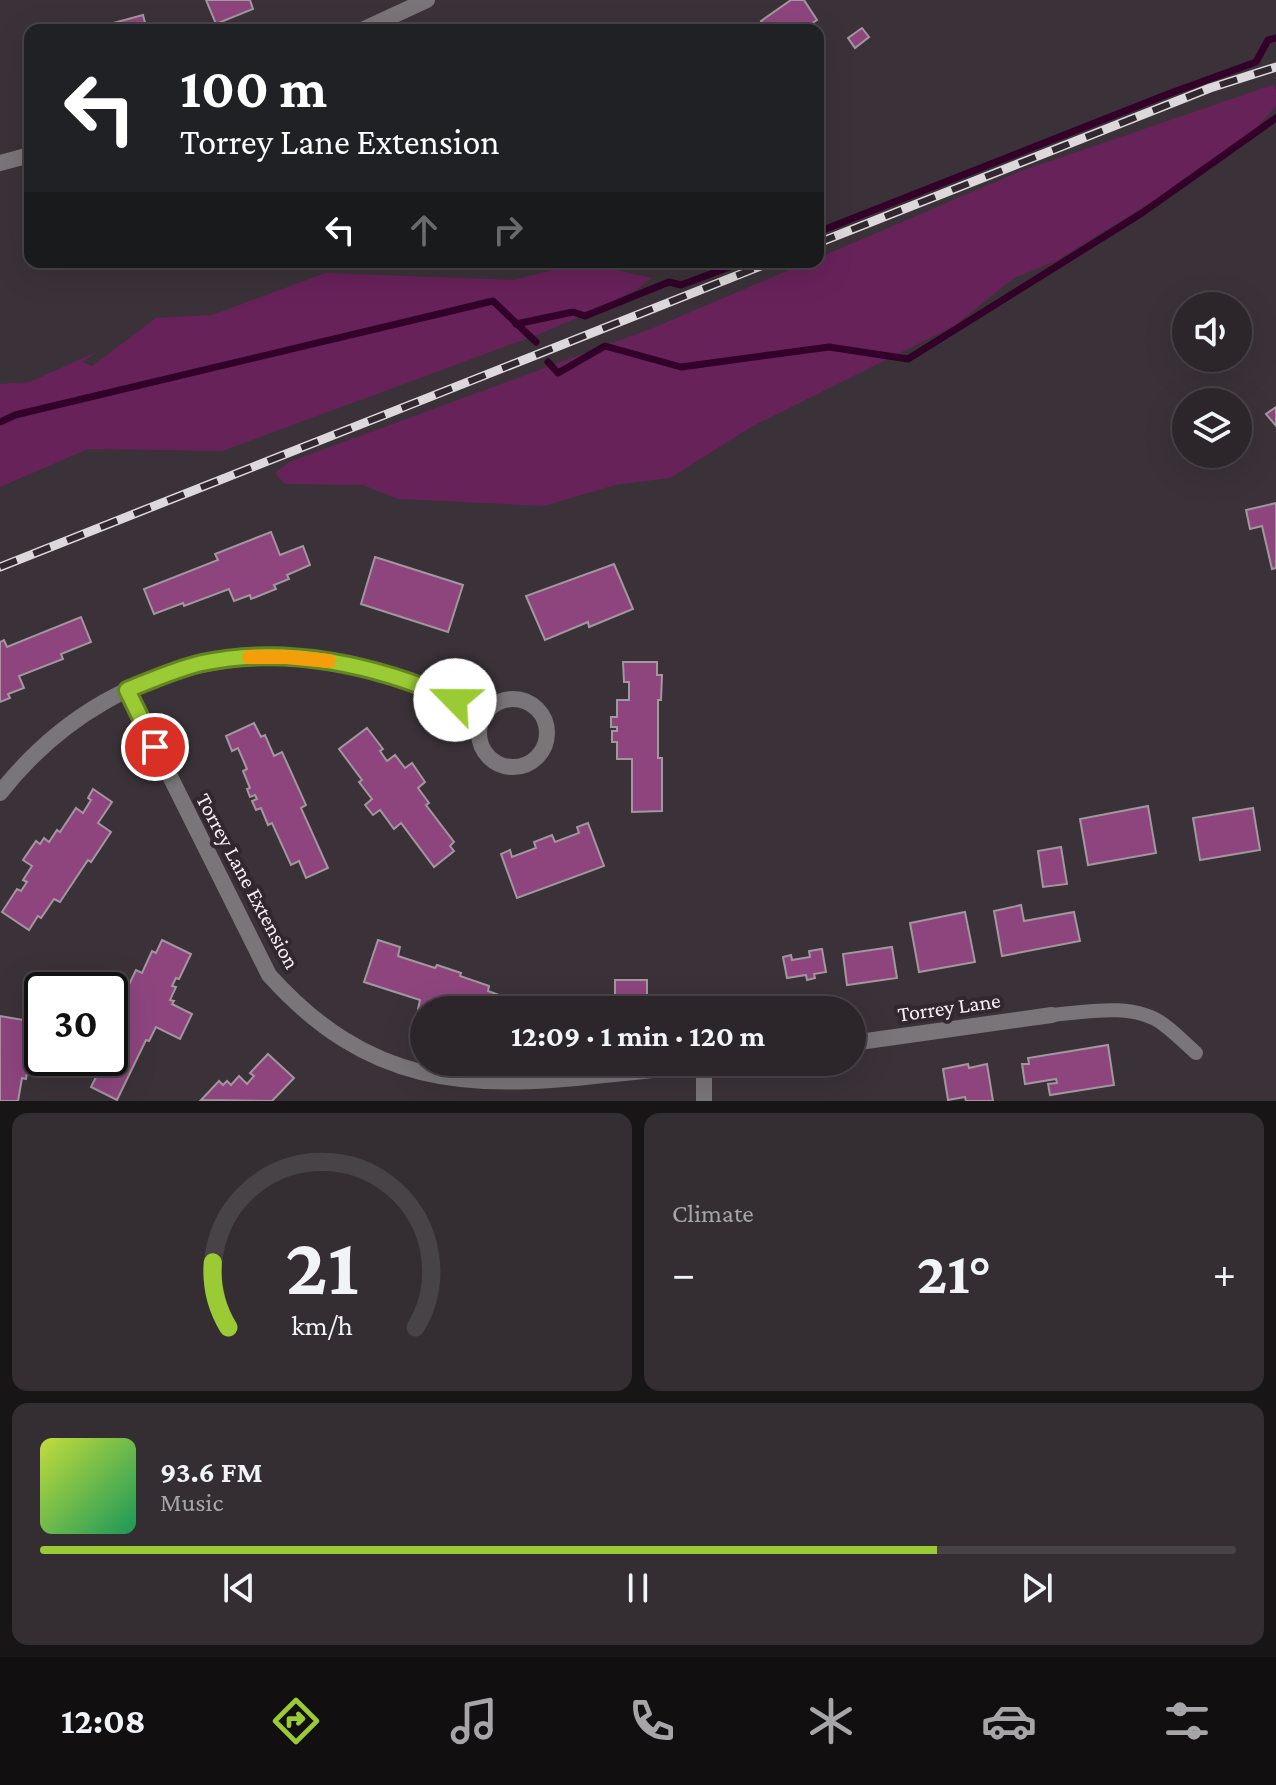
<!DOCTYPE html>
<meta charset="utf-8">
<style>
body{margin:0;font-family:"Crimson Pro",serif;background:#342e32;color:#f1f3f6;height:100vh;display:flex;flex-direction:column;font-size:30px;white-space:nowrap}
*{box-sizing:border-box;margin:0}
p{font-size:26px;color:#a6a5a8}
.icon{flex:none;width:44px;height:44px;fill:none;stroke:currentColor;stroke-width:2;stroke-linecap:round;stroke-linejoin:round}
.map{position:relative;height:1101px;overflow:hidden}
.details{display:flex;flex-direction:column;gap:12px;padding:12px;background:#181517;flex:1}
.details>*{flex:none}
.banner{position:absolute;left:24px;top:24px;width:800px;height:244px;border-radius:16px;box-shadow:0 8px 32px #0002,0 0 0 2px #484347;background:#202124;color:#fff;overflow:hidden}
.buttons{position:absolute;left:1172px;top:292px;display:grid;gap:16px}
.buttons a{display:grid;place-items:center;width:80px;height:80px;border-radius:50%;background:#2c262a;box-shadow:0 8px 32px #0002,0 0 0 2px #484347;font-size:40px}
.speed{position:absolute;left:24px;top:972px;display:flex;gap:16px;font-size:40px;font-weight:700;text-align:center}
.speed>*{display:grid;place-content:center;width:104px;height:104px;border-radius:50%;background:#2c262a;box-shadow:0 8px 32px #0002,0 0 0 2px #484347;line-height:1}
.speed .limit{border:4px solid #111;border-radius:12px;background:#fff;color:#111}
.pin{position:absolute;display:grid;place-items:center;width:68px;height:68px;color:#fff;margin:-34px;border:4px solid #fff;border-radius:50%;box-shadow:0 2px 8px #0007}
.me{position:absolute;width:88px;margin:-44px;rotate:293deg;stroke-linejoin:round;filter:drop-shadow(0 0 6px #0008)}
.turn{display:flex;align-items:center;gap:28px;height:168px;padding:0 24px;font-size:36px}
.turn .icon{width:104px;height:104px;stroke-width:2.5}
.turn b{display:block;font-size:56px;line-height:68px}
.lanes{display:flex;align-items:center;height:76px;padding:0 24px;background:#0003;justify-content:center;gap:40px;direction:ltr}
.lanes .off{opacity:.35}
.big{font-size:60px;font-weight:700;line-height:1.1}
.details .tile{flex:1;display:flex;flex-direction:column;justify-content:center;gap:12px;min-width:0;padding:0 28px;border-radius:16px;background:#342e32}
.details .dial{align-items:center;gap:0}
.dial svg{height:208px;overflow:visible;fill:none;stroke:#484347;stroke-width:7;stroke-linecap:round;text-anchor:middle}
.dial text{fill:#f1f3f6;stroke:none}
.song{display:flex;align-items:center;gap:24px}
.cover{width:96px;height:96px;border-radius:12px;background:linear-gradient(135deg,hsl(70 70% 55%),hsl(150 70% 35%))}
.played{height:8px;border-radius:4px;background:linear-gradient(90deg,#9acb35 75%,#484347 75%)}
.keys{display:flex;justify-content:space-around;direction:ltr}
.heat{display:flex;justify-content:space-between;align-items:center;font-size:44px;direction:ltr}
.details .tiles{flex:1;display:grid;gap:12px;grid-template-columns:1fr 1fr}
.tile:last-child{grid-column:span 2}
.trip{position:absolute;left:410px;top:996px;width:456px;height:80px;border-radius:40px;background:#2c262a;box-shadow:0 8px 32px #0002,0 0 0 2px #484347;font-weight:700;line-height:80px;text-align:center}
.menu{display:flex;height:128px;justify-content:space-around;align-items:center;background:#120f11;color:#a6a5a8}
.menu .icon{width:56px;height:56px}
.menu .selected{color:#9acb35}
.menu b{font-size:36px;color:#f1f3f6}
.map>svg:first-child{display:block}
.green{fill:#68225a}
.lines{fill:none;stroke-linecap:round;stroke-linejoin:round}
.stream{stroke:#320029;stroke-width:7}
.building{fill:#8e457e;stroke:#a1979e;stroke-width:2}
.service{stroke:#7a7578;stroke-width:14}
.minor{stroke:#7a7578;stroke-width:16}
.rail-casing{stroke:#ddd8db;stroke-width:9}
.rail{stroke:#30282e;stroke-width:6;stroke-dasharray:18;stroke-linecap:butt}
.route-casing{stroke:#648422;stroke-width:20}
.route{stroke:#9acb35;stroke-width:14}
.slow{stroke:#f59e0b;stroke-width:14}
.labels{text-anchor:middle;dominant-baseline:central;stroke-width:8;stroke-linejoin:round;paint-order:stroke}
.street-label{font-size:22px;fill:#f4eff2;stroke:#30282e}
</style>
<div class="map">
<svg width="1276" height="1101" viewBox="0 0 1276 1101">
<rect width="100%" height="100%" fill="#3a3238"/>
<g class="green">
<path d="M1273 85 1276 90V106L1238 149 1056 261 1014 278 954 326 751 427 670 478 615 485 544 506 398 499 363 485 285 484 275 473 289 462 653 328 808 262H818V258L1021 171Z"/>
<path d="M583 262H599L617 270 652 278 636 290 602 307 542 333 222 451 88 449 0 487V384L30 382 96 352 82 362 92 366 156 318 212 315 325 273 514 280Z"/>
</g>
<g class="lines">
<g class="stream">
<path d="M818 232 1168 94 1256 62 1268 40 1276 38"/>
<path d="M516 324 573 312 585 316 669 282 681 285 743 262"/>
<path d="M548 362 558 373 605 346 681 367 829 347 908 359 1142 213 1276 118"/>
<path d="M0 422 15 415 493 301 536 342"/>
</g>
</g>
<g class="building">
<path d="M206 0H250L253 9 216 24Z"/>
<path d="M791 0H804L817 20 802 30H767L761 21Z"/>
<path d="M143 15 147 30H91V29Z"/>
<path d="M862 28 869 37 855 48 848 38Z"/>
<path d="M1276 407V426L1266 414Z"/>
<path d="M1276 503V568L1272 569 1262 526 1250 529 1246 510Z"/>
<path d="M271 532 280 555 303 546 310 565 287 575 289 579 274 585 276 589 251 599 250 595 234 601 229 589 184 606 183 603 154 614 144 589 218 560 215 554Z"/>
<path d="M375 557 463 585 448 632 361 604Z"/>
<path d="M614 564 633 609 589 627 588 622 545 640 526 596Z"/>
<path d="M81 617 91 642 61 654 63 659 19 676 24 688 8 694 10 698 0 702V642L4 640 7 647Z"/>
<path d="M623 662H657V675H662L661 700H658V758H662V811L632 812V759H617V742H612V731H617V727H611V717H617V700H629V682H624Z"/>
<path d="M254 723 261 737 265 735 274 756 282 752 306 805 301 808 328 868 306 878 299 861 291 865 272 823 268 825 261 808 256 810 252 801 257 799 255 795 250 797 247 789 250 788 243 771 247 769 238 748 232 751 226 736Z"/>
<path d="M367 728 383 749 380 751 387 761 395 755 405 768 412 763 425 782 418 788 429 803 426 805 454 842 450 846 454 851 434 867 401 823 394 829 380 810 373 815 365 805 372 799 359 782 362 780 339 749Z"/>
<path d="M93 789 112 802 98 823 111 832 91 862 88 860 60 902 54 899 41 918 38 916 29 930 2 912 17 889 21 891 27 882 23 880 32 866 23 860 36 841 40 844 44 838 49 842 57 830 60 832 76 808 83 813 91 800 88 798Z"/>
<path d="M1148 806 1156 853 1088 865 1080 819Z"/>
<path d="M1253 808 1260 850 1200 860 1193 818Z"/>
<path d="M588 823 604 866 517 898 501 854 510 850 512 857 536 848 534 842 552 835 555 842 579 833 577 827Z"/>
<path d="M1061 847 1067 884 1043 887 1038 851Z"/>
<path d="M1021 905 1024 921 1074 912 1080 941 1002 956 994 911Z"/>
<path d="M965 912 975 962 919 972 910 923Z"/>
<path d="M162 940 191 954 179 979 176 978 172 986 176 987 170 1000 174 1001 172 1004 192 1014 180 1039 156 1027 149 1041 146 1040 117 1100 91 1087 97 1075 94 1074 101 1058H110V1040L117 1027 110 1023 136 970 142 973 152 951 156 953Z"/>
<path d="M378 940 400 947 398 956 435 968 437 965 461 973 460 976 489 986 488 991 510 999 507 1010 431 1008 424 1011 418 1009 420 1000 364 982Z"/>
<path d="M892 947 897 978 847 985 843 954Z"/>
<path d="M822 949 826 972 814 974 815 978 807 980 806 975 787 978 783 957 791 955 792 960 810 957 809 951Z"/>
<rect x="615" y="980" width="32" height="30"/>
<path d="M0 1016 35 1022 26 1079 22 1078 18 1101H0Z"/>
<path d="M1108 1045 1114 1085 1050 1095 1048 1084 1057 1083 1056 1079 1025 1084 1022 1064H1029L1028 1058Z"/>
<path d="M268 1054 294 1078 272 1101 201 1100 219 1081 223 1085 227 1081 231 1085 239 1076 247 1084 254 1076 250 1073Z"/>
<path d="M968 1064 969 1068 987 1064 993 1101H966L965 1097 948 1100 943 1069Z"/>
</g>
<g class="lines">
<path class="service" d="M1052 1015C1086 1012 1133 1002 1163 1024 1174 1032 1185 1043 1196 1053"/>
<g class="minor">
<path d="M362 30 427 0"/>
<path d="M0 163 30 155"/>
<path d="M127 690 269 975C368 1085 465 1091 604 1075 643 1071 681 1067 720 1062"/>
<circle cx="513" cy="733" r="34"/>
<path d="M0 793C122 638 318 621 483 717"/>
<path d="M852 1043 1052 1015"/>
<path d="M704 1064V1101"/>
</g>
<g class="rail-casing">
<g id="rail">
<path d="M818 243 1210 88 1276 67"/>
<path d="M0 567 771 262"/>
</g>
</g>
<use href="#rail" class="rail"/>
</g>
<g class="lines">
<g class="route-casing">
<path id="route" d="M155 747 127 690C152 680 176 669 202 663 287 645 377 665 455 700"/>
</g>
<use href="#route" class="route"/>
<path class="slow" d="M249 657H286L329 661"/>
</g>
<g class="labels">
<g class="street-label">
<text transform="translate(248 881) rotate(62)">Torrey Lane Extension</text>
<text transform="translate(949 1007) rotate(-8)">Torrey Lane</text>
</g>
</g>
</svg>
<div class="buttons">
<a><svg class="icon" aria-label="sound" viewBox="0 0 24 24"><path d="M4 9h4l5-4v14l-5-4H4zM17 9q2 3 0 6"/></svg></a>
<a><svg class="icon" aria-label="layers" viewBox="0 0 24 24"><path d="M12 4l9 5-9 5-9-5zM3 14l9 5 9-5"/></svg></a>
</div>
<div class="speed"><div class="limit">30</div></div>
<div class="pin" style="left:155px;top:747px;background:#d93025"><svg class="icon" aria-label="arrive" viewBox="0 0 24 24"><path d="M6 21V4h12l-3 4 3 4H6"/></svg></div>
<svg class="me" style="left:455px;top:700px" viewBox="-20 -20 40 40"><circle r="19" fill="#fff"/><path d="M0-13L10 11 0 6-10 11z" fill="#9acb35"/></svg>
<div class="trip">12:09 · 1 min · 120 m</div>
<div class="banner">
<div class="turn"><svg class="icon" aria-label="left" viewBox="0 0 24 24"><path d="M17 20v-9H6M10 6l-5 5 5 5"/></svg><div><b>100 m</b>Torrey Lane Extension</div></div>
<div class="lanes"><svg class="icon" aria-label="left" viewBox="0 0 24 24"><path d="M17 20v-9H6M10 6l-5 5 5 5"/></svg><svg class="icon off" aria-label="ahead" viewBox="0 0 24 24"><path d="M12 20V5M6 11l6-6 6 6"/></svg><svg class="icon off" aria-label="right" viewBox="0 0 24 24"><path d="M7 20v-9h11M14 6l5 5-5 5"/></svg></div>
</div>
</div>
<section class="details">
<div class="tiles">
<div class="tile dial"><svg viewBox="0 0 100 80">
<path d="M14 69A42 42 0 1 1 86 69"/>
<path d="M14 69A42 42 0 0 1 8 44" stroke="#9acb35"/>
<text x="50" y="56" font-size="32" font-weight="700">21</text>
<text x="50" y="72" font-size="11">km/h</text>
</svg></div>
<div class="tile"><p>Climate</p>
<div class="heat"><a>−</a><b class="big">21°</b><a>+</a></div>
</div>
<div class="tile">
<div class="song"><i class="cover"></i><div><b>93.6 FM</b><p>Music</p></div></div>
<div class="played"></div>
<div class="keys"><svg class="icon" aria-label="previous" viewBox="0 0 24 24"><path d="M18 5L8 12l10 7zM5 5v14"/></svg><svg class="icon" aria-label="pause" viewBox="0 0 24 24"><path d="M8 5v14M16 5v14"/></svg><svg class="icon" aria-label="next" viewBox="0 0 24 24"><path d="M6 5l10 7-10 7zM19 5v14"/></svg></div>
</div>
</div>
</section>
<nav class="menu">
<b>12:08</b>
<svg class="icon selected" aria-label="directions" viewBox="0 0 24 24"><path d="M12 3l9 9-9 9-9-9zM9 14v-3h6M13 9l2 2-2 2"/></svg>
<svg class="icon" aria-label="music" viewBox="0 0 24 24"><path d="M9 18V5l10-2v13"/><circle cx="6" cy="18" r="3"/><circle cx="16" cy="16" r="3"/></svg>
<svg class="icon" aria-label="phone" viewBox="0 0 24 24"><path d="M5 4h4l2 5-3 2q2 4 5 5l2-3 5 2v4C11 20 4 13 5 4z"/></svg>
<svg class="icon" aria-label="climate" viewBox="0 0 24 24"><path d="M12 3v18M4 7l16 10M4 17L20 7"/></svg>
<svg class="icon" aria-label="car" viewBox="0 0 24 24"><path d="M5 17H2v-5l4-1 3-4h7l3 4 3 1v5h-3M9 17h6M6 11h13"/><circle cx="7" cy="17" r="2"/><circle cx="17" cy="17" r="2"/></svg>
<svg class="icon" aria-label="filters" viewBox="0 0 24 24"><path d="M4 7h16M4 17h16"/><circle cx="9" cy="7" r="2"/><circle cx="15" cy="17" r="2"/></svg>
</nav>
